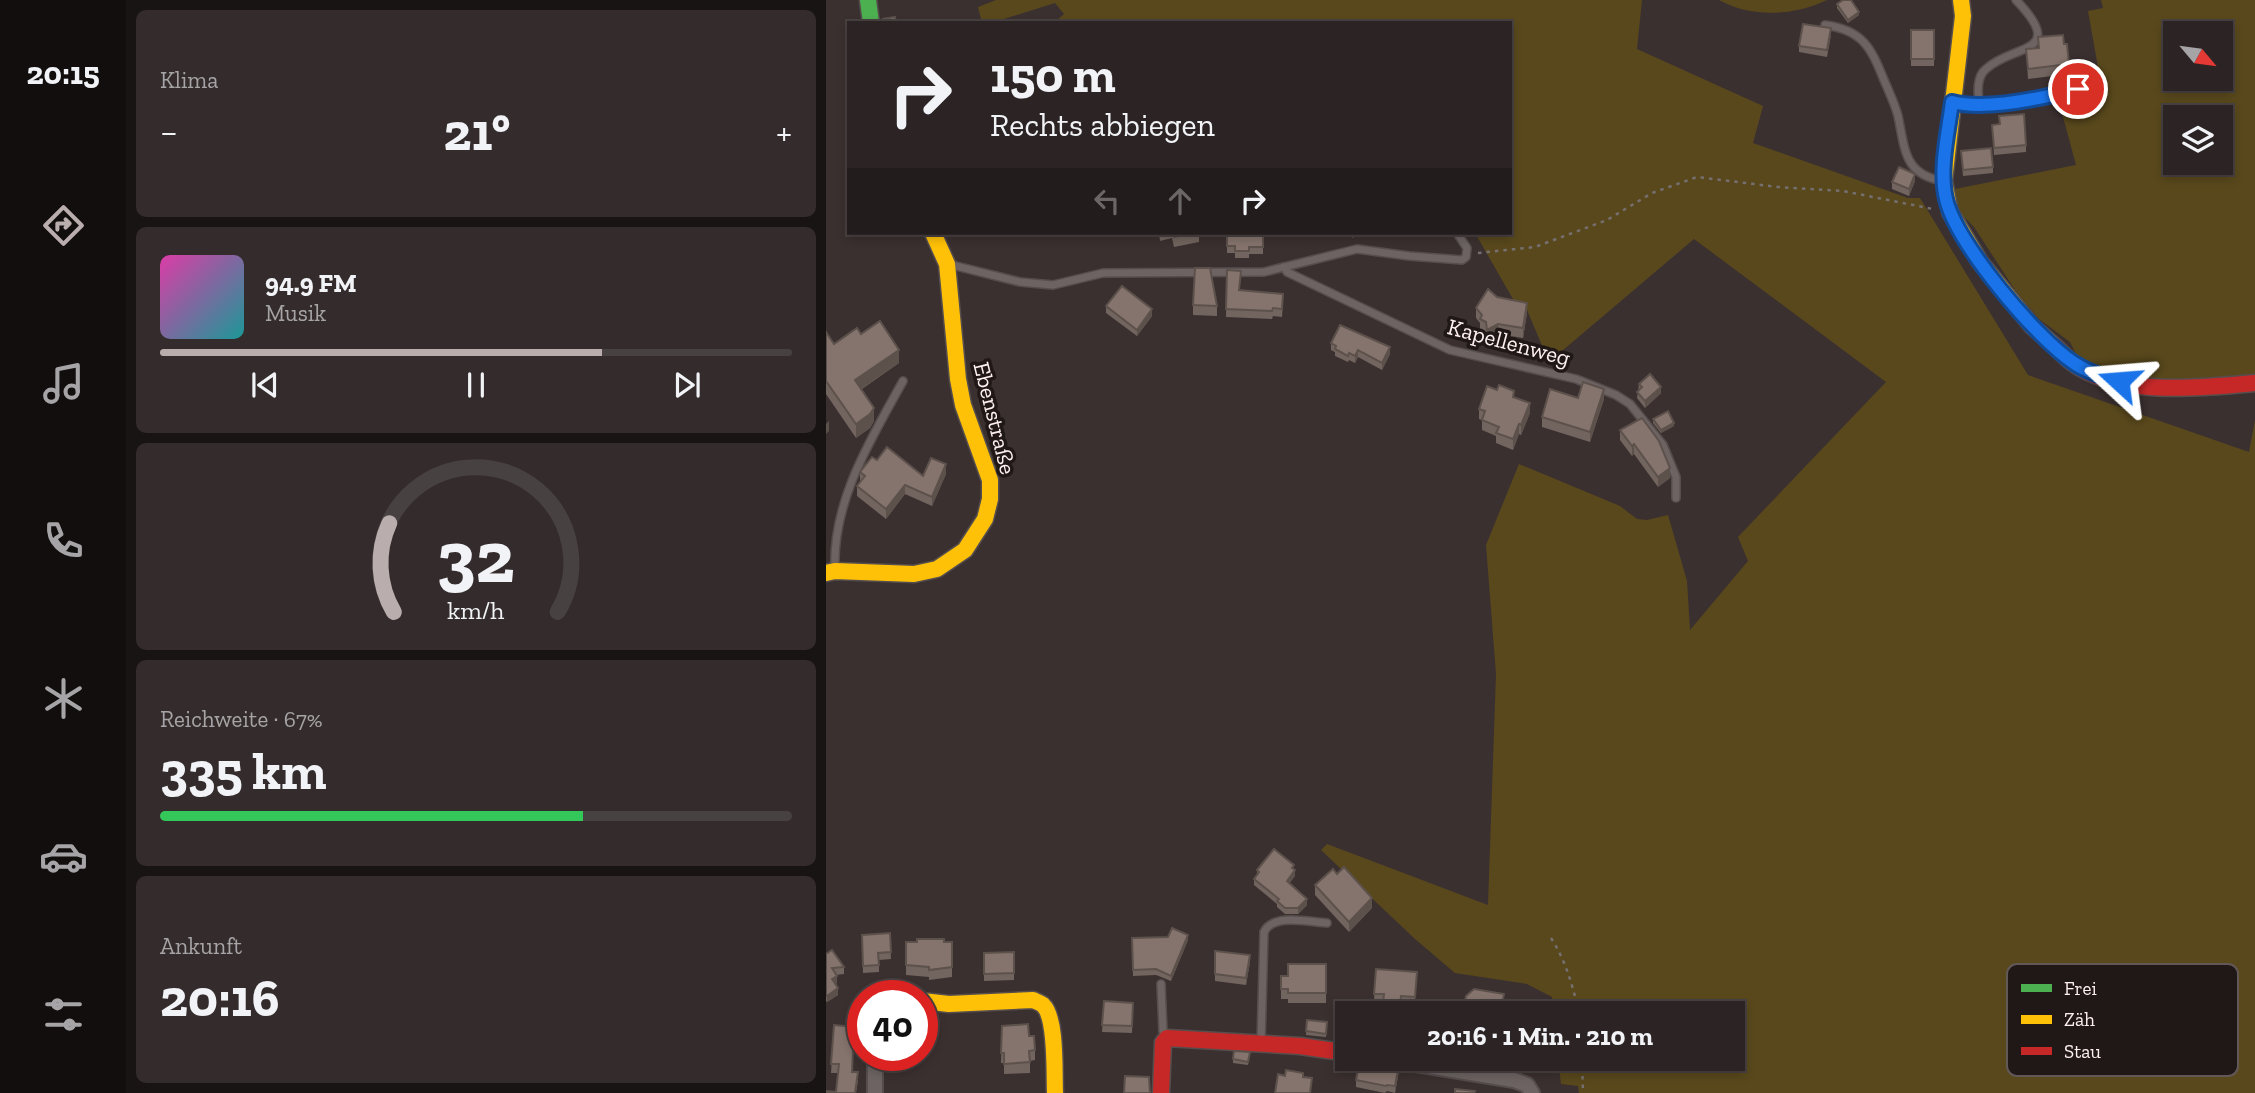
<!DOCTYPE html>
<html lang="de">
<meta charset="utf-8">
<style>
body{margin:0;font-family:"Zilla Slab",serif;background:#342c2c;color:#f1f3f6;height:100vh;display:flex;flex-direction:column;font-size:26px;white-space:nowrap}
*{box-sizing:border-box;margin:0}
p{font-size:23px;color:#a6a4a6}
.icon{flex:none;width:38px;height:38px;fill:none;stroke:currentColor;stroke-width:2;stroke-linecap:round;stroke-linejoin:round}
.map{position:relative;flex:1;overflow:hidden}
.panel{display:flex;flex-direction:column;gap:10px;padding:10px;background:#181414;width:700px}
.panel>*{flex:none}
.top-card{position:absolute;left:21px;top:21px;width:665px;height:214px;border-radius:0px;box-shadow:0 4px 10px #0003,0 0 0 2px #484141;background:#2c2424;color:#f1f3f6;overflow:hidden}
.needle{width:46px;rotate:119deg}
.tools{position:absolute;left:1337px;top:21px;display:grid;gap:14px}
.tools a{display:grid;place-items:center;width:70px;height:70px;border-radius:0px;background:#2c2424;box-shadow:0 4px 10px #0003,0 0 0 2px #484141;font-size:35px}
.speed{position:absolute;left:21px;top:980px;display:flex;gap:14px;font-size:35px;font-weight:700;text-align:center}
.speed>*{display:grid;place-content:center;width:91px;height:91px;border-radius:50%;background:#2c2424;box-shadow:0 4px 10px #0003,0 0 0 2px #484141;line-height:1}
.speed .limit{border:10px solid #d22;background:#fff;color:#111}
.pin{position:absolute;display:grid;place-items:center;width:60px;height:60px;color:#fff;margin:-30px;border:4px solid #fff;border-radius:50%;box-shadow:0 2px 7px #0007}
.me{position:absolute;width:77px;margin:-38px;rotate:289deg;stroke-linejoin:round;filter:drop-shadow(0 0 5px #0008)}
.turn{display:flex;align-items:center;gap:24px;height:147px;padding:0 28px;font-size:32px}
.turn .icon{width:91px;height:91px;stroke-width:2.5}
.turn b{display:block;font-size:49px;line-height:60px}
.lanes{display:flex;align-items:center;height:66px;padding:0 28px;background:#0003;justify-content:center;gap:35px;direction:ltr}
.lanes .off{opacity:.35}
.big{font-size:52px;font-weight:700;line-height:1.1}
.panel .tile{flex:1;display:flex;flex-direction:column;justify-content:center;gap:10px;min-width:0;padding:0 24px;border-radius:10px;background:#342c2c}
.panel .dial{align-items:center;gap:0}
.dial svg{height:182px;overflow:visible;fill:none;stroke:#484141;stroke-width:7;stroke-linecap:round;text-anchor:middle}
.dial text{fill:#f1f3f6;stroke:none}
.song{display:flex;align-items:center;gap:21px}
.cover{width:84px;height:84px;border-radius:10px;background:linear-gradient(135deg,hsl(320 70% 55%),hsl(180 70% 35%))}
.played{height:7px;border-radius:4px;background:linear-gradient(90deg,#baadad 70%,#484141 70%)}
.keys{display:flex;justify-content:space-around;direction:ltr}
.heat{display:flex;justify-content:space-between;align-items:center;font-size:38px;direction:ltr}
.charge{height:10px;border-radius:5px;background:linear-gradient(90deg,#34c759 67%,#484141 0)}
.trip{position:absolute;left:509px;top:1001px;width:410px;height:70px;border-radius:0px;background:#2c2424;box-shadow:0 4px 10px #0003,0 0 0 2px #484141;font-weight:700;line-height:70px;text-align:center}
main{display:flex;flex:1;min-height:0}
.tabs{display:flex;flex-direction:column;width:126px;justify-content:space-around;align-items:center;background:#120e0e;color:#a6a4a6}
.tabs .icon{width:49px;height:49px}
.tabs .on{color:#baadad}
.tabs b{font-size:32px;color:#f1f3f6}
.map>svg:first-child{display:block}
.green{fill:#59481c;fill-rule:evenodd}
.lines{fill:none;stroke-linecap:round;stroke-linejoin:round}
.lane-casing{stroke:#564d4d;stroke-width:10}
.street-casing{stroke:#564d4d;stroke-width:18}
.fast-casing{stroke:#564d4d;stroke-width:19}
.slow-casing{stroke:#564d4d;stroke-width:19}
.jam-casing{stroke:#564d4d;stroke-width:19}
.path{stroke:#766f6f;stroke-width:2.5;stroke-dasharray:3.5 5;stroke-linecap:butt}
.lane{stroke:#6d6363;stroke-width:7}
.street{stroke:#6d6363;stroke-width:14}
.fast{stroke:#4caf50;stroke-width:16}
.slow{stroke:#ffc107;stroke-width:16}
.jam{stroke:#c62828;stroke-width:16}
.wall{fill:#72645e}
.shaded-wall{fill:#5d514c}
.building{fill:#85746d;stroke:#5d514c;stroke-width:2}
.route-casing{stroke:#114b97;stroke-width:18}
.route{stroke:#1a73e8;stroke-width:12}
.labels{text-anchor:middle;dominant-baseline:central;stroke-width:7;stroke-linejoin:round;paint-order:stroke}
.street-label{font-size:23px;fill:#fef1f0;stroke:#201717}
.key{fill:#201717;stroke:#635858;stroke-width:2}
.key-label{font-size:19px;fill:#fef1f0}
</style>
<main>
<nav class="tabs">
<b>20:15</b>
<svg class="icon on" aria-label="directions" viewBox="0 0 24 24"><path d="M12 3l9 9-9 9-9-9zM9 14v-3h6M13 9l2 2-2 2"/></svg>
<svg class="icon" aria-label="music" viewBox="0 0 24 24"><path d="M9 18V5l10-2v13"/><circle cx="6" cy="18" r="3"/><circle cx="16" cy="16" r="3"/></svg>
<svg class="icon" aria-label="phone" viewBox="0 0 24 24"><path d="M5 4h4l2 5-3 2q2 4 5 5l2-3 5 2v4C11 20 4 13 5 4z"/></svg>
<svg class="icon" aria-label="climate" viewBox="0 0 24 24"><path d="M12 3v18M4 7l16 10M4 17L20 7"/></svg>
<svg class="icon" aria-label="car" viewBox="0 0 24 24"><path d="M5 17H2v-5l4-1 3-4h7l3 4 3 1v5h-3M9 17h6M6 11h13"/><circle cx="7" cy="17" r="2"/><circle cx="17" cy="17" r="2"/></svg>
<svg class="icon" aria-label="filters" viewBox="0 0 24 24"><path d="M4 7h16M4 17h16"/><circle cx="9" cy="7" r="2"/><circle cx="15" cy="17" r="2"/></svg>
</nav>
<section class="panel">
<div class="tile"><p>Klima</p>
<div class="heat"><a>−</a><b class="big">21°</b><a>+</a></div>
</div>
<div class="tile">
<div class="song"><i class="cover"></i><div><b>94.9 FM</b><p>Musik</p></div></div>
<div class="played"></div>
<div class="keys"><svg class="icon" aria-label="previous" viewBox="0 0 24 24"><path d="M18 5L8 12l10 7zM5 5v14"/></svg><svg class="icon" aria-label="pause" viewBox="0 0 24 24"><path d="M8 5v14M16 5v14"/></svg><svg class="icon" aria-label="next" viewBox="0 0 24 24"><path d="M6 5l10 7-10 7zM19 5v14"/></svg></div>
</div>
<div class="tile dial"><svg viewBox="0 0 100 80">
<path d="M14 69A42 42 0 1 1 86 69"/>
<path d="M14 69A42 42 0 0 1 12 30" stroke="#baadad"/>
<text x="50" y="56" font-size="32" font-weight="700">32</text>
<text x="50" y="72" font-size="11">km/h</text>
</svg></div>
<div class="tile"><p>Reichweite · 67%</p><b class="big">335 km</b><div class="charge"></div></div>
<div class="tile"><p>Ankunft</p><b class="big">20:16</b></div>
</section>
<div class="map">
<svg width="1429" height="1093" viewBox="0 0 1429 1093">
<rect width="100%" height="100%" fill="#3b3030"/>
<g class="green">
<path d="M170 0H816L811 49 937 106 927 143 1082 198H1094L1202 375 1423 452 1429 420V1093H753L752 1086 735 1084 732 1059H906V1013H727L726 997 701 984 629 973 589 939 495 850 501 844 662 905 670 674 660 545 693 464 794 506 811 519 821 520 842 515 861 581 864 630 922 561 912 537 1060 382 868 239 723 362 701 310 691 306 649 233H684V23H228L238 14 229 3 165 23H156L152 7Z"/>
<path d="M893 0H1001C967 16 926 18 893 0Z"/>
<path d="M1275 0H1429V378L1366 383 1289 375 1251 356 1244 342 1213 319 1191 293 1148 227 1135 214 1124 190 1250 165 1233 102 1261 95 1278 81 1272 67 1262 11 1277 8ZM1349 33H1395V79H1349ZM1349 117H1395V163H1349Z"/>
</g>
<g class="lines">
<g class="lane-casing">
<g id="lane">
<path d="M999 25C1037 30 1045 48 1058 80 1063 92 1069 104 1072 116 1079 149 1078 175 1117 181"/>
<path d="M1130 103C1158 111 1237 97 1263 83"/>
<path d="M1153 105C1152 93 1150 77 1160 69 1186 44 1243 55 1190 0"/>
<path d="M122 264 194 282 227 285 277 273 438 272 531 249 583 256 636 260 640 257 641 248 631 233"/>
<path d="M458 267 461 272 624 350 750 379 790 395 804 404 837 445 850 477V498"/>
<path d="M9 570C6 501 45 439 77 381"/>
<path d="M335 984 337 1031 340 1038"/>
<path d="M435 1043 438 932C447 913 483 922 501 923"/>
</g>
</g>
<g class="street-casing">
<g id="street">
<path d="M49 1055V1093"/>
<path d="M559 1059 688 1080 701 1085 706 1093"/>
</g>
</g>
<g class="fast-casing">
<path id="fast" d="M42 0 45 23"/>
</g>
<g class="slow-casing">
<g id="slow">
<path d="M1135 0 1137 16 1118 181 1124 212 1154 262 1206 326 1226 344"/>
<path d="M0 573 9 571 88 574 111 569 139 550 159 519 164 499V480L137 405 132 379 121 264 107 233"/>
<path d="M96 1001 123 1004 207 1000C209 1001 215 1003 217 1005 231 1018 228 1074 229 1093"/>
</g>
</g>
<g class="jam-casing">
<g id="jam">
<path d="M1226 344C1233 350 1239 357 1247 363 1293 397 1375 388 1429 383"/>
<path d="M335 1093 337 1043 341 1038 474 1046 522 1053"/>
</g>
</g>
<g class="path">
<path d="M652 253 709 247 781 220 826 193 871 177 952 187 1017 191 1107 209"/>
<path d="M725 938C740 961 747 987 753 1013"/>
<path d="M756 1059 757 1093"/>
</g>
<use href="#lane" class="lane"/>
<use href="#street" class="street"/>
<use href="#fast" class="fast"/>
<use href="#slow" class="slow"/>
<use href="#jam" class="jam"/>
</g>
<g class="wall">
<path d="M1011 4 1033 15 1022 23 1011 8Z"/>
<rect x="1085" y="30" width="23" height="36"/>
<path d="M1005 35 1001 57 973 52V46Z"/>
<path d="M1212 37 1238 44 1243 64V74L1202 79 1200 49 1212 48Z"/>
<path d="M1173 116 1200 145V152L1168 155 1166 125 1173 124Z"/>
<path d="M1135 151 1167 167V173L1137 176Z"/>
<path d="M1089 181 1083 196 1066 189V182Z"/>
<path d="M333 233H376V235L373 236V242L348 247 346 238 334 241Z"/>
<path d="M401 233H437V254H423V258H409V253H401Z"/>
<path d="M521 233H531L527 238Z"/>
<path d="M401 270 414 290 457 302 456 317 447 316 446 319 400 317Z"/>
<path d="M671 297 701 313 697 338 672 334 661 340 660 332 654 329V323L650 318V308Z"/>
<path d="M367 305 391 306V316L367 315Z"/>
<path d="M280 306 326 316 311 336 280 313Z"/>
<path d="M0 332 8 344 35 334 73 363 36 389 48 421 44 428 30 438 0 394Z"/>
<path d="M505 343 564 354 556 370 532 357 529 363 523 360 522 362 509 356V352L505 350Z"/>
<path d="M813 384 835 393 819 408 811 398Z"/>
<path d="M688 397 704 413 695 435 693 434 687 450 670 443V436L656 430V420L653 419V409Z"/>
<path d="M752 398 778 399 764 442 716 427V417Z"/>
<path d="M827 419 848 426 835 433 827 423Z"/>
<path d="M794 430 844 478 832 487 808 454 806 456 794 440Z"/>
<path d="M51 460 97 476 120 474 106 506 79 494 60 519 31 496V486L34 482V472Z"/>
<path d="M468 869 469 876 463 883 481 905 472 914H459L451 907V904L428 885V879L431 875V870Z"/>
<path d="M489 885 546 908 523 932 489 895Z"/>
<path d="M64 933 65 959 53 960V972L37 973 36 935Z"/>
<path d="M306 938 362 940 345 981 330 975 307 976Z"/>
<path d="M80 942H126V977L103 980V977L80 975Z"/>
<path d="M389 951 424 962 420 985 389 981Z"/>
<path d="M188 952V980L158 981V953Z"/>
<path d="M0 954 18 967V974L10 975 11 983 9 984 12 995 1 1002 0 1001Z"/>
<path d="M500 964V1003H462V999H455V976H462Z"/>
<path d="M550 969 591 972 589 1003 548 1000Z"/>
<path d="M678 1000 676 1013H641L639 1008V1001Z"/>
<path d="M278 1001 307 1003 306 1033 276 1032Z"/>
<path d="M481 1020 501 1022 500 1037 480 1035Z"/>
<path d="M8 1025 26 1072 32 1081 30 1093H0L10 1092 12 1073H5Z"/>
<path d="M176 1026 203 1036 209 1050V1060L204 1061V1073L178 1074V1063H175Z"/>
<path d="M424 1055 422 1065 407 1063V1059Z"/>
<path d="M678 1059H693L691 1066 678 1064Z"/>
<path d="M573 1071 569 1093 561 1091 559 1093 530 1087V1080Z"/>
</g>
<g class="shaded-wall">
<path d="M1033 12V15L1022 23V20Z"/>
<path d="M1089 174V181L1083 196V189Z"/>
<path d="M701 303V313L697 338V328Z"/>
<path d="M326 309V316L311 336V330Z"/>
<path d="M672 324V334L661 340V330Z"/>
<path d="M564 347V354L556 370V363Z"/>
<path d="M73 350V363L29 393V380Z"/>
<path d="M532 350V357L529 363V356Z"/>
<path d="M835 387V393L819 408V401Z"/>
<path d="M778 389V399L764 442V432Z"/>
<path d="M704 403V413L695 435V425Z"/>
<path d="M48 408V421L44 428 30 438V424Z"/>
<path d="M3 421V431L0 434V424Z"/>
<path d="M848 423V426L835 433V430Z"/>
<path d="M693 424V434L687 450V439Z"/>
<path d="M808 444V454L806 456V446Z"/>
<path d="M120 464V474L106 506V497Z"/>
<path d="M844 468V478L832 487V477Z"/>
<path d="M79 485V494L60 519V509Z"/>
<path d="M469 870V876L461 887V881Z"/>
<path d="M546 898V908L523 932V922Z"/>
<path d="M481 899V905L472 914V908Z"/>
<path d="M362 935V940L345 981V976Z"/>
<path d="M424 955V962L420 985V978Z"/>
<path d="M11 976V983L6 986V979Z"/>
<path d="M12 988V995L1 1002V996Z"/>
<path d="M573 1064V1071L569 1093V1086Z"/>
</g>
<g class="building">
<path d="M1017 0H1025L1033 12 1022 20 1011 4Z"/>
<path d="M69 17 70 23H54L57 19Z"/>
<path d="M977 24 1005 28 1001 50 973 46Z"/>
<rect x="1085" y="30" width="23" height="29"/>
<path d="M1237 35 1238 44H1241L1243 64 1202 69 1200 49 1213 48 1212 37Z"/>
<path d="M1198 114 1200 145 1168 148 1166 125 1174 124 1173 116Z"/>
<path d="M1165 148 1167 167 1137 170 1135 151Z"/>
<path d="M1073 167 1089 174 1083 189 1066 182Z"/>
<path d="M347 233H368L348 237Z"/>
<path d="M401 233H437V247H423V251H409V246H401Z"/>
<path d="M369 268H384L391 306 367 305Z"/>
<path d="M401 270 415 271 413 290 457 294 456 309 447 308 446 311 400 309Z"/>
<path d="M296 286 326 309 311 330 280 306Z"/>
<path d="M662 289 671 297 701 303 697 328 672 324 661 330 660 322 654 319 656 315 650 308Z"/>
<path d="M54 321 73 350 29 380 48 408 44 414 30 424 0 381V332L8 344 31 328 35 334Z"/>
<path d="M514 325 564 347 556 363 532 350 529 356 523 353 522 356 509 349 510 346 505 343Z"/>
<path d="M824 374 835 387 819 401 811 392 816 387 813 384Z"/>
<path d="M757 382 778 389 764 432 716 417 724 389 752 398Z"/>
<path d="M673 385 688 391 687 397 704 403 695 425 693 424 687 439 670 433 673 427 656 420 659 411 653 409 661 386 671 390Z"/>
<path d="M842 411 848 423 835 430 827 419Z"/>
<path d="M816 418 833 441 844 468 832 477 808 444 806 446 794 430Z"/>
<path d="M61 447 97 476 105 458 120 464 106 497 79 485 60 509 31 486 39 476 34 472 46 457 51 460Z"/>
<path d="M448 849 468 865 466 868 469 870 461 881 481 899 472 908H459L451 901 453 899 428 879 433 872 431 870Z"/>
<path d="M518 867 546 898 523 922 489 885 507 869 511 874Z"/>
<path d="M346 928 362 935 345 976 330 969 307 970 306 938 342 937Z"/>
<path d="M64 933 65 952 52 953 53 965 37 966 36 935Z"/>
<path d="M91 939H118V942H126V967L103 970V967L80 965V942H91Z"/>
<path d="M6 950 18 967 6 968 11 976 6 979 12 988 1 996 0 994V954Z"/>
<path d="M389 951 424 955 420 978 389 974Z"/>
<path d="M188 952V973L158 974V953Z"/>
<path d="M462 964H500V993H462V989H455V976H462Z"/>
<path d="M550 969 591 972 589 997 575 996 573 1013H556L558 994H548Z"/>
<path d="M648 989 678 994 674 1013H644L639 1001 640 996Z"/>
<path d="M278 1001 307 1003 306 1026 276 1025Z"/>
<path d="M481 1020 501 1022 500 1034 480 1031Z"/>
<path d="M202 1024 203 1036H208L209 1050 203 1051 204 1062 178 1064V1053H175L176 1026Z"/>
<path d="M8 1025 28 1027 26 1072H32L29 1093H0V1091L10 1092 13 1064H5Z"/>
<path d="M408 1051 424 1052 422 1062 407 1059Z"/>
<path d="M534 1059H549L573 1064 569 1086 561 1085 560 1086 530 1080Z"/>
<path d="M678 1059H692L691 1063 678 1060Z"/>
<path d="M460 1070 477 1073V1077L486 1078 484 1093H449L452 1074 459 1076Z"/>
<path d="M299 1076 323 1077 324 1093H298Z"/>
<path d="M629 1089 649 1091 648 1093H629Z"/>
</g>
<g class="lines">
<g class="route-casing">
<path id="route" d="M1252 89C1217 98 1160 111 1126 102 1122 133 1113 169 1120 199 1130 243 1210 338 1248 363 1261 372 1277 377 1293 381"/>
</g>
<use href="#route" class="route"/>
</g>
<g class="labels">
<g class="street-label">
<text transform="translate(683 342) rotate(15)">Kapellenweg</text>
<text transform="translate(169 418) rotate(76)">Ebenstraße</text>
</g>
</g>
<rect x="1181" y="964" width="231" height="112" rx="10" class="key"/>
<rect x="1195" y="984" width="31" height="8" fill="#4caf50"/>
<rect x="1195" y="1015" width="31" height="9" fill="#ffc107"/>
<rect x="1195" y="1047" width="31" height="8" fill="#c62828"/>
<g class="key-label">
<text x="1238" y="995">Frei</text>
<text x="1238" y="1026">Zäh</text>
<text x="1238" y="1058">Stau</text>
</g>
</svg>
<div class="tools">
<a><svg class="needle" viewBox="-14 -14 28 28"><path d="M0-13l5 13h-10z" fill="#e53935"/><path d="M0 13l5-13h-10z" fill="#a6a4a6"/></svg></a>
<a><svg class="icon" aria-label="layers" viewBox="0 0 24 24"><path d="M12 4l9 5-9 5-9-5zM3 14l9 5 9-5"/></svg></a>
</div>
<div class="speed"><div class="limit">40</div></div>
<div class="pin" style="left:1252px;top:89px;background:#d93025"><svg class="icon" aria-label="arrive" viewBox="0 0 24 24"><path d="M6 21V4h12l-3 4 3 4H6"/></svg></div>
<svg class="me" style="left:1293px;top:381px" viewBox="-20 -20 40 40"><path d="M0-17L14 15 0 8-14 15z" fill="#1a73e8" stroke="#fff" stroke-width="4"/></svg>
<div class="trip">20:16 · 1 Min. · 210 m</div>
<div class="top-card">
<div class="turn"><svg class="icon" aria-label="right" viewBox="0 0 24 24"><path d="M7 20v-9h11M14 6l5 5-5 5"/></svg><div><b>150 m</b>Rechts abbiegen</div></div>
<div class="lanes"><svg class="icon off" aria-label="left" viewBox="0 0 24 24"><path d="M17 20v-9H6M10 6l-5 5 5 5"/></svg><svg class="icon off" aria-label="ahead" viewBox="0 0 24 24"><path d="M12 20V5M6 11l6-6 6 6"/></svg><svg class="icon" aria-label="right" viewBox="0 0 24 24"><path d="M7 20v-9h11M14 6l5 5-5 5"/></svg></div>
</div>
</div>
</main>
